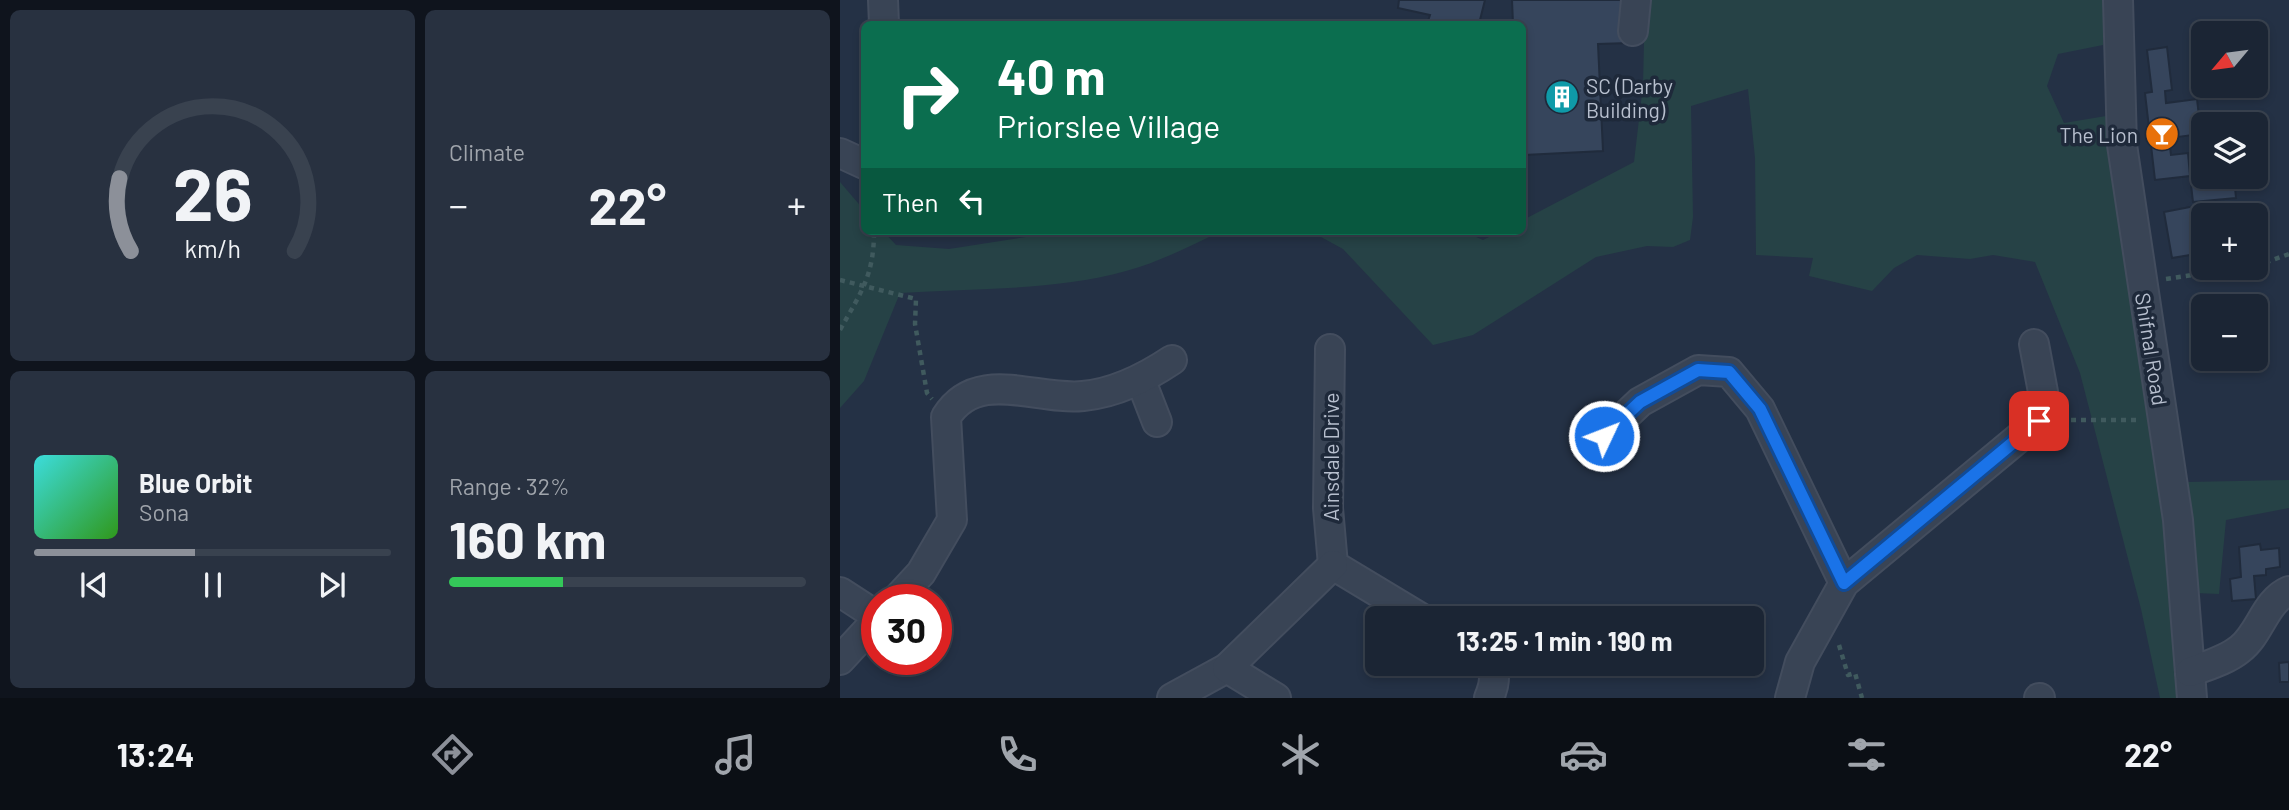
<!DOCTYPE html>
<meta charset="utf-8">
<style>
body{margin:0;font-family:Barlow,sans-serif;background:#283140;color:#f1f3f6;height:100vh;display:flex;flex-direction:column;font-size:26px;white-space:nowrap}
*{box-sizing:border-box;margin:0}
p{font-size:23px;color:#a0a5ac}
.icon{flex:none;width:38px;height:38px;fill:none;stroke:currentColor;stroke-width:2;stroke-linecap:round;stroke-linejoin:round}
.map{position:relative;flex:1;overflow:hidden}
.side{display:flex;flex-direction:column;gap:10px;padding:10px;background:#0f141d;width:840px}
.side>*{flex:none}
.banner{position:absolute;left:21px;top:21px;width:665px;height:214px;border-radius:10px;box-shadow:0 4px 10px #0003,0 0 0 2px #39424f;background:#0b6e4f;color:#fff;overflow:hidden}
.needle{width:46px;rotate:241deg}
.tools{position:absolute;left:1351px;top:21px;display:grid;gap:14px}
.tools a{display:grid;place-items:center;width:77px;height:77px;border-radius:10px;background:#1b2534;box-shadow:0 4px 10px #0003,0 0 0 2px #39424f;font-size:35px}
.speed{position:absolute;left:21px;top:584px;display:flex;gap:14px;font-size:35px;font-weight:700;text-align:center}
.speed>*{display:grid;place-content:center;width:91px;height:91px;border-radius:50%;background:#1b2534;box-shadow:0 4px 10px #0003,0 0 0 2px #39424f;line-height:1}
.speed .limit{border:10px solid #d22;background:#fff;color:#111}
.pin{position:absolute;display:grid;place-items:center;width:60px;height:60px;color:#fff;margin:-30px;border-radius:14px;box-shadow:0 4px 10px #0006}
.me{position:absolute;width:77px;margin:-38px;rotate:47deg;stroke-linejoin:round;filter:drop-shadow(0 0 5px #0008)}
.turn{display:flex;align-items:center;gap:24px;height:147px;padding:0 21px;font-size:32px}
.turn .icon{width:91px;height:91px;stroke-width:2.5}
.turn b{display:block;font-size:49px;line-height:60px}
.then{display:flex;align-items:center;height:66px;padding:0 21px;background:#0003;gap:14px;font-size:26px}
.big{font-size:52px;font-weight:700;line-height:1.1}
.side .card{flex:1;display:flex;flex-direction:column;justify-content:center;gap:10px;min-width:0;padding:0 24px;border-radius:10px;background:#283140}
.side .dial{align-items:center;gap:0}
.dial svg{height:182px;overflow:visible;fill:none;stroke:#39424f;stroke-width:7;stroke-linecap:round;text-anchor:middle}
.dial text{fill:#f1f3f6;stroke:none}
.song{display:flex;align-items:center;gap:21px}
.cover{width:84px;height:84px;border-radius:10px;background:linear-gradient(135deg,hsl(180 70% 55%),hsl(110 70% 35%))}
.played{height:7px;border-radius:4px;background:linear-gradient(90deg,#8c9099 45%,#39424f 45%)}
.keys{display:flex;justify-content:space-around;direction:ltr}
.heat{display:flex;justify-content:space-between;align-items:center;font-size:38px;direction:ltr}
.charge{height:10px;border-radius:5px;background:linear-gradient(90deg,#34c759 32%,#39424f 0)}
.side .tiles{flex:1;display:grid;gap:10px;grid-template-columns:repeat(2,1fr)}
.trip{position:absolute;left:525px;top:606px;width:399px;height:70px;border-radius:10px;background:#1b2534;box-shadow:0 4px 10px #0003,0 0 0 2px #39424f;font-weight:700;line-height:70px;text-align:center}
.dock{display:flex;height:112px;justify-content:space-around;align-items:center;background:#0b0f15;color:#a0a5ac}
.dock .icon{width:49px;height:49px}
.dock .active{color:#8c9099}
.dock b{font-size:32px;color:#f1f3f6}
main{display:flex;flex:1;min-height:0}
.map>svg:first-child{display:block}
.green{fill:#264246}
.building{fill:#36455c;stroke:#202b3c;stroke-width:2}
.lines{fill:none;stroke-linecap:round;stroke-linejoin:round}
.minor-casing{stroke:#434d5e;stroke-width:32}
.path{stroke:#405a5e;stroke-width:4.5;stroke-dasharray:5 5;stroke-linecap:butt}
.minor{stroke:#394455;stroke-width:28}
.route-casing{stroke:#114b97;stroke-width:18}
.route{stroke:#1a73e8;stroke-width:12}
.labels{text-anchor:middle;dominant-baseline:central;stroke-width:7;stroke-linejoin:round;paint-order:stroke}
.poi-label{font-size:21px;fill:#b7bfce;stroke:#1e293a;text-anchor:start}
.street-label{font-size:21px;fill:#b7bfce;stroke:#1e293a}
</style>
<main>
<section class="side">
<div class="tiles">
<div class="card dial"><svg viewBox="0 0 100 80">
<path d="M14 69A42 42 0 1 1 86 69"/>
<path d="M14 69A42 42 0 0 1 9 37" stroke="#8c9099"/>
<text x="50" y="56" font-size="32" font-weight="700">26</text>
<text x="50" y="72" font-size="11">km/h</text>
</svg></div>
<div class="card"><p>Climate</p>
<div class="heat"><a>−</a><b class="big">22°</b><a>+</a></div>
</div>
<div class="card">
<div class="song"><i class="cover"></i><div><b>Blue Orbit</b><p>Sona</p></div></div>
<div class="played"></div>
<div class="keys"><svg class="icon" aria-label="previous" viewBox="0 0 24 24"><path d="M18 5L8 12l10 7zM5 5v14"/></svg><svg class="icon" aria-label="pause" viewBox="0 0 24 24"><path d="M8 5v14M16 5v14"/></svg><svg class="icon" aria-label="next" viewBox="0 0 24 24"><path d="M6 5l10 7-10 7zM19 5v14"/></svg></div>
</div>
<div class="card"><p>Range · 32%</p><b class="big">160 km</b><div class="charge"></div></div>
</div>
</section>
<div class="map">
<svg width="1449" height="698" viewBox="0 0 1449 698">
<rect width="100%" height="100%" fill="#243145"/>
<g class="green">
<path d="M805 0H1265L1263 45 1218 54 1207 86 1224 123 1272 115 1331 562 1338 698H1320L1301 609 1240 373 1195 262 1153 255 1130 259 1077 255 1054 268 1032 291 969 276 973 258 916 255 915 158 908 89 851 106 853 217 850 240 833 247 807 246 756 257 633 335 593 345 503 249 470 231H623L643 240 661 231H682L683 220 794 162 803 85Z"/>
<path d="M0 182 24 210V231H43L56 245 109 249 225 231H381C351 246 319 262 286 271 214 291 135 288 60 293L24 381 0 408Z"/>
<path d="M1449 480V508L1386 520 1379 594 1356 593 1348 482Z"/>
</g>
<g class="building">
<path d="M559 0H645L639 24H587L590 15 558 8Z"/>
<path d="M672 0H788L790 43 758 44 763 151 682 155V24H673Z"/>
<path d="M1327 47 1332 90 1325 91 1326 103 1357 99 1361 134 1329 138 1331 155 1348 153 1350 176 1315 180 1305 93 1312 92 1307 50Z"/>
<path d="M1363 175 1394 177 1396 198 1353 202 1350 176Z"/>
<path d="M1355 206 1362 253 1332 258 1324 212Z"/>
<path d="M1420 544 1421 550 1439 548 1440 567 1426 569V575L1414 576 1416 599 1392 601 1390 579 1401 577 1399 547Z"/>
<path d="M1449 662V682H1440L1439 663Z"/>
</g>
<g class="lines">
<g class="minor-casing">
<g id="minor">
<path d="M43 0 44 24"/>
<path d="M1278 0 1282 145 1338 520 1352 698"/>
<path d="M793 31 796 0"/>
<path d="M0 153 24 164"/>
<path d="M490 349 488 508 493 565 581 618"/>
<path d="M301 381 317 422"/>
<path d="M764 436 800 402 858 370 889 372 920 409 1004 583"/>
<path d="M0 592 37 616"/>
<path d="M56 600 81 573 112 520 106 417C137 367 197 401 243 396 276 393 305 378 332 360"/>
<path d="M0 660 37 620"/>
<path d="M649 663C657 674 654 686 649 698"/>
<path d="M1350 672C1366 666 1387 660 1400 649 1420 634 1425 601 1449 591"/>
<path d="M332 698 387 668"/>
<path d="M436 698 387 668 493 565"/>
<path d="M950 698 960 662 1004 583 1199 421 1203 392 1194 344"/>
<path d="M1199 698H1200"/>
</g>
</g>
<g class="path">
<path d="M1416 266 1449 254"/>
<path d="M1326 279 1397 268"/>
<path d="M0 280 76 299 75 324 87 393 92 399"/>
<path d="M0 330C21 292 34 276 34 231"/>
<path d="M1221 420H1299"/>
<path d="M999 645 1008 675 1015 673 1022 698"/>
</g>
<use href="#minor" class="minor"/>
</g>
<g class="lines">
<g class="route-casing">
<path id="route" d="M764 436 800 402 858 370 889 372 920 409 1004 583 1199 421"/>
</g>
<use href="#route" class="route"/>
</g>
<defs>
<g id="building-disc" transform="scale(1.75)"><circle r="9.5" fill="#0f9aa8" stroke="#1e293a"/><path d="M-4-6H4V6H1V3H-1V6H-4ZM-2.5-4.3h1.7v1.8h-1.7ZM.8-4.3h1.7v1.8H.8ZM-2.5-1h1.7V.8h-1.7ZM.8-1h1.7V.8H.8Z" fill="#fff"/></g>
<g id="bar-disc" transform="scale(1.75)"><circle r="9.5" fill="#e8710a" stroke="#1e293a"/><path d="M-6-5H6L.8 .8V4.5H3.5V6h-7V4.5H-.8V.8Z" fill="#fff"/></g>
</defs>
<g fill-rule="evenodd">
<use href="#building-disc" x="722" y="97"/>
<use href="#bar-disc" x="1322" y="134"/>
</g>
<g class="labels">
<g class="poi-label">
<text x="746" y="85">SC (Darby<tspan x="746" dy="24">Building)</tspan></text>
<text x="1298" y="134" text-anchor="end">The Lion</text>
</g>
<g class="street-label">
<text transform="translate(1312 349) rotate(81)">Shifnal Road</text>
<text transform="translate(490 457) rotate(-90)">Ainsdale Drive</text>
</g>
</g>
</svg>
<div class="tools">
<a><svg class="needle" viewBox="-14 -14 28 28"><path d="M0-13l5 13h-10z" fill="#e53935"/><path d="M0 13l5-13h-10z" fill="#a0a5ac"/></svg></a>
<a><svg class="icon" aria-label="layers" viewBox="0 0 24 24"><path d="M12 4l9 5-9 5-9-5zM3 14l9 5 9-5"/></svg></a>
<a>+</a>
<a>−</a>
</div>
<div class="speed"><div class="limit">30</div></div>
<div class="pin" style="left:1199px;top:421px;background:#d93025"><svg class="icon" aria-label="arrive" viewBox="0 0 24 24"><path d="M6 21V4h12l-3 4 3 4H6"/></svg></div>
<svg class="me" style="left:764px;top:436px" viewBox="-20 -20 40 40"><circle r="17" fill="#1a73e8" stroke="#fff" stroke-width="3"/><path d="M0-11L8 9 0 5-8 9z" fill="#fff"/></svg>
<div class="trip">13:25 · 1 min · 190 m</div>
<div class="banner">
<div class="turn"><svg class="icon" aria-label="right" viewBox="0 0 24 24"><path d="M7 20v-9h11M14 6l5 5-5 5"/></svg><div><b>40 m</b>Priorslee Village</div></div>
<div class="then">Then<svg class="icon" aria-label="left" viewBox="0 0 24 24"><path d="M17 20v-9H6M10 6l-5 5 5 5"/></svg></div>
</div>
</div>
</main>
<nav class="dock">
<b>13:24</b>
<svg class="icon active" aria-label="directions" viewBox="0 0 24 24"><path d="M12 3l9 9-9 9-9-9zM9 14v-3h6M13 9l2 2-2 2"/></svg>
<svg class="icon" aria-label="music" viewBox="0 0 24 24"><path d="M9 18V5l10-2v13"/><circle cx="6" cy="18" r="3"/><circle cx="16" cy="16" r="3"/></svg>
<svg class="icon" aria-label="phone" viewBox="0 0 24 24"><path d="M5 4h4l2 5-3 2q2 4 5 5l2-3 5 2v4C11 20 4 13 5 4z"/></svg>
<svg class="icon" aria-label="climate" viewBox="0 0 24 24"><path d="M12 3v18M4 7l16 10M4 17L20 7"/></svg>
<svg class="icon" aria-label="car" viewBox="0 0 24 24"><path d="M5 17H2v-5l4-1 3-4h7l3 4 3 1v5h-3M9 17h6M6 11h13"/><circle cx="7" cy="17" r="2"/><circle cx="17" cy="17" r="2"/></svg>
<svg class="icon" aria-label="filters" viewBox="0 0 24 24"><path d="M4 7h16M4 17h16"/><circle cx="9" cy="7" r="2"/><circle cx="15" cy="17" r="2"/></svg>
<b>22°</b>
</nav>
